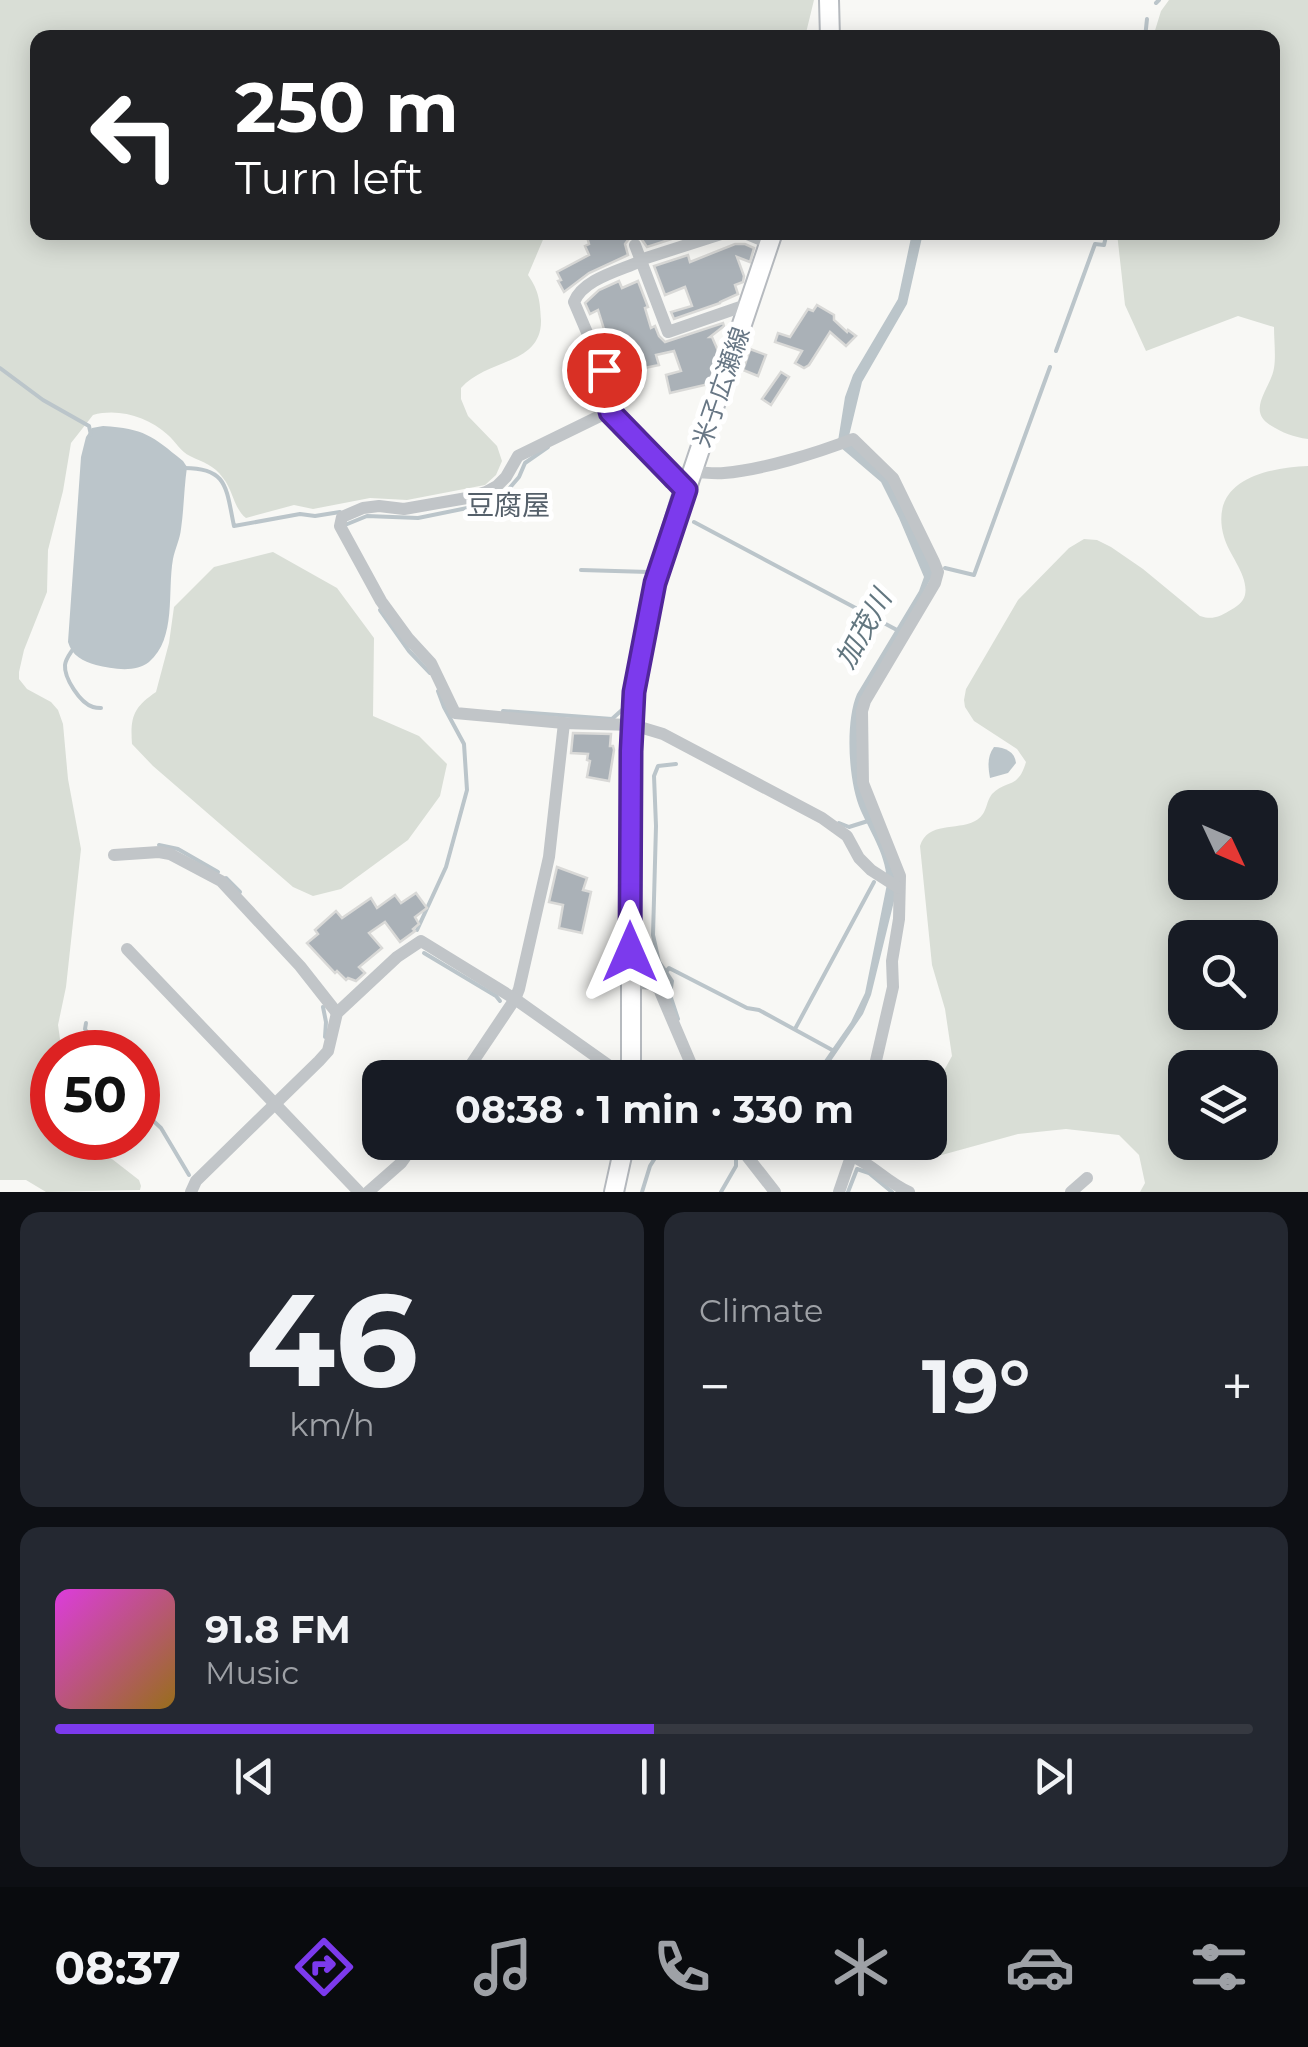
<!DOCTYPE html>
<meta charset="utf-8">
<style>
body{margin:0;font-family:Montserrat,"Noto Sans JP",sans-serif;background:#242831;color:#f1f3f6;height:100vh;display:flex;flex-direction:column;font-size:38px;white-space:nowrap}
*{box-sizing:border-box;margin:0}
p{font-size:32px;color:#9ea1a6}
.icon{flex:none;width:55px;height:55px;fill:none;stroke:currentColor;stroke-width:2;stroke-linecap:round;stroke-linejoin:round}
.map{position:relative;height:1192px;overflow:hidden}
.sheet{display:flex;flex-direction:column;gap:20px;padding:20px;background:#0d0f14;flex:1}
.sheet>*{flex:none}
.top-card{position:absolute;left:30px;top:30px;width:1250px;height:210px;border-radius:20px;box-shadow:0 5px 25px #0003;background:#202124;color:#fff;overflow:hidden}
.needle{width:65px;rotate:134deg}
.controls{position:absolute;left:1168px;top:790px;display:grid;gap:20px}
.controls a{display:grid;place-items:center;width:110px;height:110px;border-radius:20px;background:#171b24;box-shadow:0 5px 25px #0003;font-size:50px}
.speed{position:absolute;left:30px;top:1030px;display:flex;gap:20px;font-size:50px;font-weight:700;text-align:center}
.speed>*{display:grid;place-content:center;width:130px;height:130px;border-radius:50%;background:#171b24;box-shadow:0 5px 25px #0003;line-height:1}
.speed .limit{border:15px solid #d22;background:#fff;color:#111}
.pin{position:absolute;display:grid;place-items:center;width:85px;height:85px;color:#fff;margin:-42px;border:5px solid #fff;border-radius:50%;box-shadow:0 2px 10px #0007}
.me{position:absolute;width:110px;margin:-55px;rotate:0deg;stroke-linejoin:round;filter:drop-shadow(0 0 8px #0008)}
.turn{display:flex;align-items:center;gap:35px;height:210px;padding:0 40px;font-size:45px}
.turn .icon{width:130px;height:130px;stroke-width:2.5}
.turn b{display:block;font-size:70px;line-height:85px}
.big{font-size:75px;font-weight:700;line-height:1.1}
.sheet .widget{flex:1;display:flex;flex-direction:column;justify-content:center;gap:15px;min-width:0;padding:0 35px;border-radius:20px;background:#242831}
.sheet .dial{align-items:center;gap:0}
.dial b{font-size:130px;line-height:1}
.song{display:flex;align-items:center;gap:30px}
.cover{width:120px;height:120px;border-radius:15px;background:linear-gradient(135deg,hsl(300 70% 55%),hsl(40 70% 35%))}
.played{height:10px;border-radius:5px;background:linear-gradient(90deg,#7c3aed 50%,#363941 50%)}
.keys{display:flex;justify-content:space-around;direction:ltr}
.heat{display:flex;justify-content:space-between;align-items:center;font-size:55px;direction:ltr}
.sheet .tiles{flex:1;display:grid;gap:20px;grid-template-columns:1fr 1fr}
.widget:last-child{grid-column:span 2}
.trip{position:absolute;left:362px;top:1060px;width:585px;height:100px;border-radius:20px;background:#171b24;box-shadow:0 5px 25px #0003;font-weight:700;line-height:100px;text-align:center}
.tabs{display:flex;height:160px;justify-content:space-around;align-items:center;background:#090b0e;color:#9ea1a6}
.tabs .icon{width:70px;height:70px}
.tabs .on{color:#7c3aed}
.tabs b{font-size:45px;color:#f1f3f6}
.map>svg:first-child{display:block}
.green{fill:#d9ded6;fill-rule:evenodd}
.water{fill:#bbc5ca}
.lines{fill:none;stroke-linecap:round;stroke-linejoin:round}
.stream{stroke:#bbc5ca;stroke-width:4}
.building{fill:#aab1b7;stroke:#d9d9d7;stroke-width:2.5}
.secondary-casing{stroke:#b6babf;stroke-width:22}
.street{stroke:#c1c5c8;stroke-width:12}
.secondary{stroke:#fff;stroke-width:18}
.route-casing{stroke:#51269a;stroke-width:25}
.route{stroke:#7c3aed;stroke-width:18}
.labels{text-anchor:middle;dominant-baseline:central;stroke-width:10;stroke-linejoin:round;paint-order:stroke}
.street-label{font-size:25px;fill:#687785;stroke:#fff}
.neighbourhood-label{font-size:28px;fill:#55606a;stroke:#fff}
.water-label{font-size:28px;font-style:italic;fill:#637780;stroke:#fff}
</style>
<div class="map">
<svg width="1308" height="1192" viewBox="0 0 1308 1192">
<rect width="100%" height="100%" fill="#f8f8f5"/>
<g class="green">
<path d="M0 0H814L805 37 38 38V232L551 233 545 235 528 275C539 291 540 301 541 320 542 365 486 359 461 388V399L468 416 497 446 502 461 496 475 485 485 407 500 370 498 313 509 294 505 246 518C234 509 233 490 223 478 214 465 204 463 190 456 181 452 176 442 168 435 148 417 119 408 93 415L71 443 63 491 48 550 47 592 24 650 19 672V679L27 689 51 702 58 710 63 724 68 779 81 849 66 987 58 1025 60 1039 66 1052H52V1138H93L94 1145 139 1180 141 1186 140 1190 46 1192 26 1180H0Z"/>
<path d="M1169 0H1308V439C1293 437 1283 433 1270 425 1246 410 1271 388 1274 368 1276 356 1274 340 1274 327L1238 316 1146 351 1125 305 1117 233 1272 232V38L1153 37 1161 11Z"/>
<path d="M1308 466V1192H1140L1145 1183 1139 1155 1119 1135 1066 1129 1018 1134 938 1156 932 1155 922 1143 930 1142V1096L952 1056 945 1009 932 965 920 846C928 821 956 831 975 821 988 814 985 803 992 794 1006 779 1018 790 1026 762L1017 749 974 721 965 707 964 700 966 689 1018 600 1069 548 1084 539 1097 540 1111 547 1143 569 1200 616C1212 620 1219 617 1229 611 1236 607 1243 603 1245 595 1249 576 1229 555 1224 537 1208 480 1266 468 1308 466ZM1185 808H1260V882H1185ZM1185 938H1260V1012H1185ZM1185 1068H1260V1142H1185Z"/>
<path d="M273 552 337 588 374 638 373 716 419 736 447 764 440 796 408 840 341 889 313 896 293 887 153 766 132 744C130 716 134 707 156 692L169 643 174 607 214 567Z"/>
</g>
<g class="water">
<path d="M912 233H923L907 304 862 382 849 436 882 468 934 573 863 702 859 763 893 865 896 893 871 995 863 1014 820 1077 812 1078 851 1022 865 993 887 884C887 857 872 835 861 811 848 782 845 722 857 694L919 591 924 577 899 518 881 482 840 447 838 441 845 397 853 375 898 299Z"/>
<path d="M103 426C145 429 151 435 183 461L187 467C184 488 184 508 181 529 180 539 175 549 173 559 167 592 177 638 149 662 136 673 112 669 96 665 83 661 72 656 68 642L81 457 86 437 92 428Z"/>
<path d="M994 747C1005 747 1015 752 1016 763L1008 773 990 778C988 767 987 756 994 747Z"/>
</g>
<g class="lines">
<g class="stream">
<path d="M1156 3 1159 0"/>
<path d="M1145 38 1147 19"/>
<path d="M1056 351 1095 244 1104 245 1107 232"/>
<path d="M594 364 604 406"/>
<path d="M0 368 43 400 89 426 91 435"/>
<path d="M638 450 667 486"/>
<path d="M182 468C228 467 226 488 234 526L300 514 315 516 340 512"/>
<path d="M694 522 897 630"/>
<path d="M345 525 367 516 418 518 482 505 507 491 519 477 525 463 548 447"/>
<path d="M945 568 974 575 1050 367"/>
<path d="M581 570 649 572"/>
<path d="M380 610 409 651 430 673"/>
<path d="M73 649C70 654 66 658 65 665 64 678 80 703 93 707 96 708 98 708 101 708"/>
<path d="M503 711 612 719 623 709 646 583 673 494"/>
<path d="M676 764 658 766 654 776 656 826 653 935 659 962 666 972 669 968 747 1008 759 1010 834 1051"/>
<path d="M839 823 849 827 868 821"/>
<path d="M159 845 178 849 218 872"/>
<path d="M226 878 240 892"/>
<path d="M417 930 446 867 467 790 464 744 444 707 438 691"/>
<path d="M424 953 496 996 500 1001"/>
<path d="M666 972 672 981 670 995 678 1019"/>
<path d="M323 1007 326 1022 325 1037"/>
<path d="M86 1023 85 1029 99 1052"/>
<path d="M795 1029 874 882"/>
<path d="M138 1090 147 1115 161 1128 189 1175"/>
<path d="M831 1142 847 1154"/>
<path d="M642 1192 650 1166 665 1142"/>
<path d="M721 1192 736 1166V1152"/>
<path d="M848 1192 857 1169 869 1173 892 1192"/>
</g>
</g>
<g class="building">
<path d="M597 232H680L681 236 647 247 640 237 631 236 625 244 628 255 589 273 564 292 558 281 561 280 557 272 589 255 585 246 589 244 587 237Z"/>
<path d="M735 244H745L754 248 750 262 737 257 744 276 743 282 735 285 738 294 720 302V303L674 319 671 312 692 306 685 287 665 295 654 266 688 255 690 262Z"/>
<path d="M619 281 622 288 638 281 648 307 645 308 651 328 655 326 659 336 665 342 723 323 724 326 710 337H712L719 353 709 384 670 393 666 375 681 371 674 351 656 355 659 365 635 370 633 363 613 368 601 341 607 339 598 310 590 314 585 303 599 290Z"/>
<path d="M817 305 834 315V320L847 332 848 330 856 336 846 346 830 332 809 365 804 368 795 363 802 351 775 342 778 333 790 337 808 309 813 311Z"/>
<path d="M750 349 766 355 758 376 743 370Z"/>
<path d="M781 372 789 377 771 405 762 399Z"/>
<path d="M573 733 611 734 610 746H613L614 750 609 781 587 777 590 761 587 760 588 754 571 753Z"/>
<path d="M557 867 587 878 583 890 591 892 582 933 559 928 563 905 549 902Z"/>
<path d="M416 893 427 908 415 917 419 924 413 929 415 931 400 942 385 922 369 933 382 948 359 967 365 973 356 981 348 978 346 980 337 971 335 973 307 943 318 934 315 930 336 911 342 918 371 898 377 908 395 895 401 903Z"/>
</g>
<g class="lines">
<g class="secondary-casing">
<g id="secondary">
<path d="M829 0 830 38"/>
<path d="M631 1078V751L635 692 655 583 773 232"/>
<path d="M614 1192 625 1142"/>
</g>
</g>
<g class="street">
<path d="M635 245 668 332 749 304"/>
<path d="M640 260 721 234H747L769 243"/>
<path d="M611 412 603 370 574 302C583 279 619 271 641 261"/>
<path d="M692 472C702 472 713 474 724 473 762 470 817 453 853 439L893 478 934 562 938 572 935 583 865 701 862 711 863 783 900 876 899 919 892 961 893 987 872 1078"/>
<path d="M686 490 611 412 606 413 518 456 506 477 497 486 486 492 467 498 404 509 379 506 363 508 342 517 340 526 381 601 408 638 431 663 455 713 564 723 633 725 663 734 822 818 847 836 859 858 871 870 899 888"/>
<path d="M114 855 159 852 170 854 221 881 300 966 337 1013"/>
<path d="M127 949 359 1192"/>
<path d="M630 982 652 984 659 989 697 1078"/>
<path d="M462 1078 515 999 519 989 549 857 564 723"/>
<path d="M736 1142 775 1192"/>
<path d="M852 1156C873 1165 888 1183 909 1192"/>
<path d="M191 1192 196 1181 319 1061 328 1051 337 1013 397 957 421 941 515 999 608 1065"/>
<path d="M368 1192 401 1163 416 1142"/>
<path d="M839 1192 856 1142"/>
<path d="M1071 1192 1087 1178"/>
</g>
<use href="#secondary" class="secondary"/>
</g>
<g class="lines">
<g class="route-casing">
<path id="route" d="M604 370 610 412 686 490 655 583 634 692 631 751 630 952"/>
</g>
<use href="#route" class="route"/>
</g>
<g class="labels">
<g class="street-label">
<text transform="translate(721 387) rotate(-71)">米子広瀬線</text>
</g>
<g class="neighbourhood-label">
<text x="508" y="505">豆腐屋</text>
</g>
<g class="water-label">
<text transform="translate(863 629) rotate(-61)">加茂川</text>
</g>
</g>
</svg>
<div class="controls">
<a><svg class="needle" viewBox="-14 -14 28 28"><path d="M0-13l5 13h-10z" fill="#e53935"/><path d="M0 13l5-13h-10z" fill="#9ea1a6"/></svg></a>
<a><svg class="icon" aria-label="search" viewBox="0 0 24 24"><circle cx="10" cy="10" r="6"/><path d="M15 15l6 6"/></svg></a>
<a><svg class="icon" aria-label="layers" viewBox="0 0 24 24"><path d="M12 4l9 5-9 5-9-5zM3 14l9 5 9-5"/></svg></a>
</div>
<div class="speed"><div class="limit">50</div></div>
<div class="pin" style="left:604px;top:370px;background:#d93025"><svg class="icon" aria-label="arrive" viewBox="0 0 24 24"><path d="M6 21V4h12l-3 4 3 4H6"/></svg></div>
<svg class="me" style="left:630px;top:952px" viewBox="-20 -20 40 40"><path d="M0-17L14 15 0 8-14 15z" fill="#7c3aed" stroke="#fff" stroke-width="4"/></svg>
<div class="trip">08:38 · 1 min · 330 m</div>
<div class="top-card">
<div class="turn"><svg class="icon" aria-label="left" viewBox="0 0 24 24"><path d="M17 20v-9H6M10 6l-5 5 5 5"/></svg><div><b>250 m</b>Turn left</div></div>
</div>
</div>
<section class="sheet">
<div class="tiles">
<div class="widget dial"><b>46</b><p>km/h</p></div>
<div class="widget"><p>Climate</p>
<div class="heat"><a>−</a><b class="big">19°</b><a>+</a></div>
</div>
<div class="widget">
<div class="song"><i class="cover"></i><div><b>91.8 FM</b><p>Music</p></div></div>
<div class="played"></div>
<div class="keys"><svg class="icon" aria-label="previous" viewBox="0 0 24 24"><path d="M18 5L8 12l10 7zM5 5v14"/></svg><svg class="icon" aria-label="pause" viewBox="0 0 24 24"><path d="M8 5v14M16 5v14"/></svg><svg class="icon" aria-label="next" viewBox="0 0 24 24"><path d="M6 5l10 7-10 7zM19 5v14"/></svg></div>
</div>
</div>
</section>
<nav class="tabs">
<b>08:37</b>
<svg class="icon on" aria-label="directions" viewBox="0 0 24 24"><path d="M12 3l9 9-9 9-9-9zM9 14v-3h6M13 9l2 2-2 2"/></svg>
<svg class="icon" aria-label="music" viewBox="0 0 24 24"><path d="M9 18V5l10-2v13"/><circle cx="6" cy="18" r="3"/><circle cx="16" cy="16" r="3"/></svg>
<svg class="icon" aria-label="phone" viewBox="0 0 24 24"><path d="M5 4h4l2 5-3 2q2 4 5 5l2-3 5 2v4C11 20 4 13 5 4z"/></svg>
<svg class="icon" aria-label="climate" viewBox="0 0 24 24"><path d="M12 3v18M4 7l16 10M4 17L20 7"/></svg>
<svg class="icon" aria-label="car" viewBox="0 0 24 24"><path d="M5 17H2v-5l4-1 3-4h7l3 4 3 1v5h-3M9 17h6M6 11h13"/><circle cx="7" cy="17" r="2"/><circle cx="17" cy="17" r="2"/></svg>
<svg class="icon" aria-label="filters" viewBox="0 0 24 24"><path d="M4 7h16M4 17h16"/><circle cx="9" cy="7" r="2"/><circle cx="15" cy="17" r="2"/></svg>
</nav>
